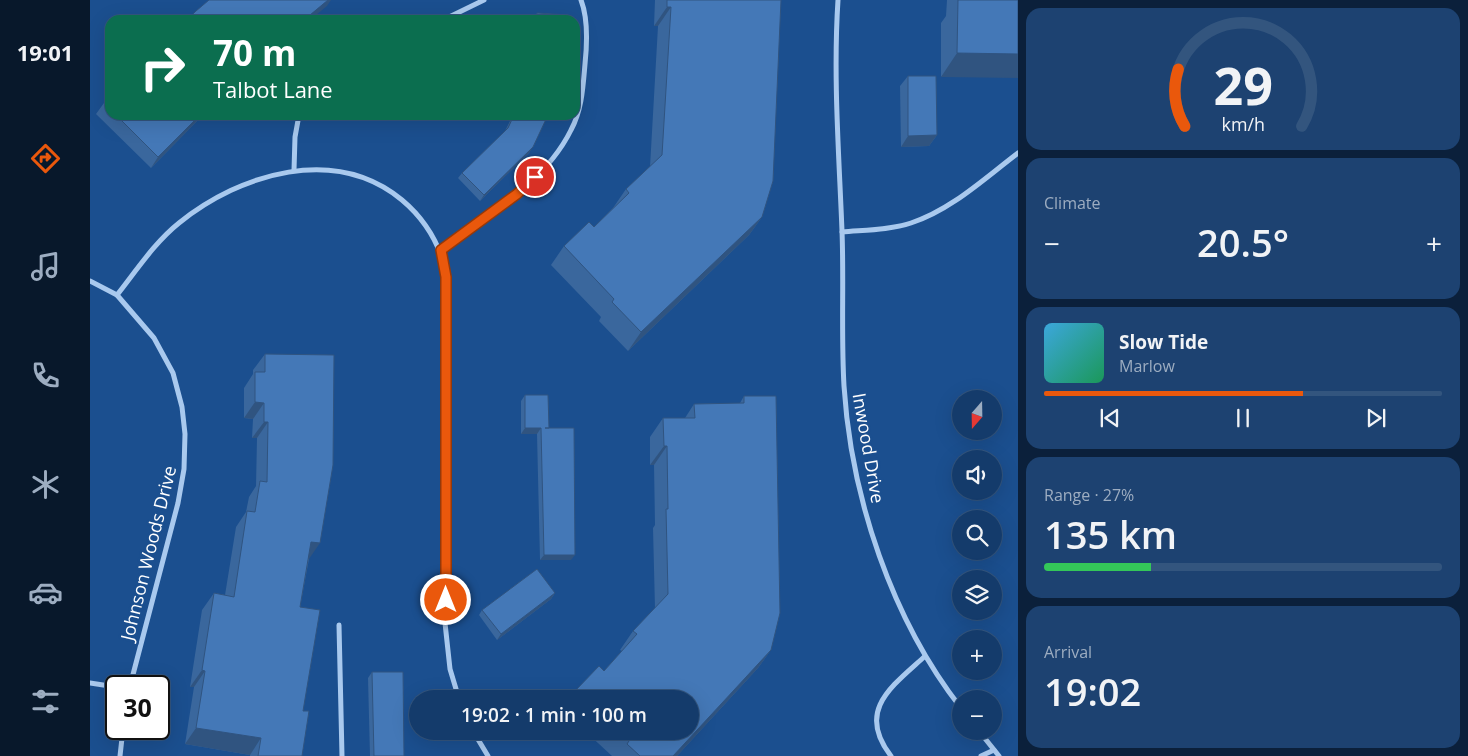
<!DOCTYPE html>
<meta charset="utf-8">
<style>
body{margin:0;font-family:"Open Sans",sans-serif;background:#1d4271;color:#f1f3f6;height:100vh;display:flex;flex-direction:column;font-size:19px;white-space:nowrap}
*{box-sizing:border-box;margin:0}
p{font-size:16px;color:#9dadc1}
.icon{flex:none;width:28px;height:28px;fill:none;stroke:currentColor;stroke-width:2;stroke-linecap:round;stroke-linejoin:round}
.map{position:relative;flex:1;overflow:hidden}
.side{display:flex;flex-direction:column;gap:8px;padding:8px;background:#0b203b;width:450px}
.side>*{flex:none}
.hud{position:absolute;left:15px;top:15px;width:475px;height:105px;border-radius:15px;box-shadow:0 5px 20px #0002,0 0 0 1px #33557e;background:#0b6e4f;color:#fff;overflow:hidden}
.needle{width:32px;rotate:200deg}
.buttons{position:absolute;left:862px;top:390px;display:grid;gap:10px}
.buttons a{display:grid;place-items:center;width:50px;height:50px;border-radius:50%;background:#143b6b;box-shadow:0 5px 20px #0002,0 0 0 1px #33557e;font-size:25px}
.speed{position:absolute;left:15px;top:675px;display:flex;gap:10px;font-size:25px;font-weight:700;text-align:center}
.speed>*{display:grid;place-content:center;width:65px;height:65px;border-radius:50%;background:#143b6b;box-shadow:0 5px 20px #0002,0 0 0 1px #33557e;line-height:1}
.speed .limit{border:2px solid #111;border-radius:8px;background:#fff;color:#111}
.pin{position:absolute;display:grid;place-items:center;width:42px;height:42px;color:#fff;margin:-21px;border:2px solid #fff;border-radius:50%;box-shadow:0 1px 5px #0007}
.me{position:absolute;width:55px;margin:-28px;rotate:0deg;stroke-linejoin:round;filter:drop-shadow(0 0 4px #0008)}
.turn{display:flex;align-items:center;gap:18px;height:105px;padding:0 25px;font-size:22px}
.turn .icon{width:65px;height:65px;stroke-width:2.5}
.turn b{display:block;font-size:35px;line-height:42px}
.big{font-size:38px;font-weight:600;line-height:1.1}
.side .widget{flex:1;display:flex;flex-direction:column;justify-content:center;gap:8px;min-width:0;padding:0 18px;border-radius:15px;background:#1d4271}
.side .dial{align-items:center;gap:0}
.dial svg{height:130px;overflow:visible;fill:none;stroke:#33557e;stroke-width:7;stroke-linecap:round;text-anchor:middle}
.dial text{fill:#f1f3f6;stroke:none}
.song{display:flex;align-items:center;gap:15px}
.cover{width:60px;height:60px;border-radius:8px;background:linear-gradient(135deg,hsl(200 70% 55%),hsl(150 70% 35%))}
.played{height:5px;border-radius:2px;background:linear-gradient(90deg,#ea580c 65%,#33557e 65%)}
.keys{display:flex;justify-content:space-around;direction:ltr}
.heat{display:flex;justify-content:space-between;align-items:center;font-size:28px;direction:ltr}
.charge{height:8px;border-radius:4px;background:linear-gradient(90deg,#34c759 27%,#33557e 0)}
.trip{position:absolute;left:319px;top:690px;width:290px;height:50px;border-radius:25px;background:#143b6b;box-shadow:0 5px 20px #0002,0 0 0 1px #33557e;font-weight:600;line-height:50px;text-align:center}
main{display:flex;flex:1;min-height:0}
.dock{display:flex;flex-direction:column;width:90px;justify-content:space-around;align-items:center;background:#08182b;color:#9dadc1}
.dock .icon{width:35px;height:35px}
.dock .current{color:#ea580c}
.dock b{font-size:22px;color:#f1f3f6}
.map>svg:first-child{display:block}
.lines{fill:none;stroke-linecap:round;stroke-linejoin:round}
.street{stroke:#a9c9ee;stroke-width:5}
.wall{fill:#3a679d}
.shaded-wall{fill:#305480}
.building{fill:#4478b7;stroke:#305480}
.route-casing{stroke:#983908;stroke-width:12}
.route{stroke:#ea580c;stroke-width:9}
.labels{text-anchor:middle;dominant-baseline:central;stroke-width:5;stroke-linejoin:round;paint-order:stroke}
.street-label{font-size:18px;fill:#fff;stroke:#1b4f8f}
</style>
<main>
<nav class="dock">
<b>19:01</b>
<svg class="icon current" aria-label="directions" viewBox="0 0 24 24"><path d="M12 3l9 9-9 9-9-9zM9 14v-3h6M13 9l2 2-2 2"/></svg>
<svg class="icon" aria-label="music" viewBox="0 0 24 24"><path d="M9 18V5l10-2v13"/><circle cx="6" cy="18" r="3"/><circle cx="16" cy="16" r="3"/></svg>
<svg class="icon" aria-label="phone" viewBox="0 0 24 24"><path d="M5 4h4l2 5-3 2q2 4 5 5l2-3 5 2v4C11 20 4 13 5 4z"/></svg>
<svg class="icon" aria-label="climate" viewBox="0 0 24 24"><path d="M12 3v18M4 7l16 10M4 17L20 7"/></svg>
<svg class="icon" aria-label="car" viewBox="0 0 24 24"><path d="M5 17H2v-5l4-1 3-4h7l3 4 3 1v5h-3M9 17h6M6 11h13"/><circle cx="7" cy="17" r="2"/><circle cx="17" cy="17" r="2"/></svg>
<svg class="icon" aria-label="filters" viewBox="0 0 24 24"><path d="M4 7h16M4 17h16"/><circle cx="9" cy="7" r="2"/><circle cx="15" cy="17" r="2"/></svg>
</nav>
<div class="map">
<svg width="928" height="756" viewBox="0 0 928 756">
<rect width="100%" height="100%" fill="#1b4f8f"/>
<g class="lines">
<g class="street">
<path d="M748 0C743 77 749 154 752 231 754 282 751 334 754 386 761 497 802 620 871 708"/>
<path d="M353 20 394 0"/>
<path d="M204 170 205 137 209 115"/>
<path d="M752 232C774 230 800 230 821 223 861 210 895 178 928 153"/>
<path d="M351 250C397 216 455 183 481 130 492 110 493 87 495 64 497 45 498 18 491 0"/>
<path d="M0 281 27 295 64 338 83 373 92 407 95 434 94 469 88 503 40 686"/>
<path d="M27 295C46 271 65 242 89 223 151 173 245 145 312 200 337 221 351 246 357 277L355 623 360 669 369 699"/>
<path d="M249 625 252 756"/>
<path d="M0 683 26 687"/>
<path d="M383 731 398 756"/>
<path d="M889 731 909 756"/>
<path d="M30 756 33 729"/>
<path d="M801 756C766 711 801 687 834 657"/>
<path d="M891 756 904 750"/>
</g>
</g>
<g class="wall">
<path d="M565 0H691L672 217 659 235 538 351 509 321 511 317 461 265 474 246 504 227 523 208 536 189 560 167 568 26H564Z"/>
<path d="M857 0H928L851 77V23L856 16Z"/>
<path d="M447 13 478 20H443Z"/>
<path d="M818 76 847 135 839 146 811 147 810 86Z"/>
<path d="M20 97V115H113L61 168 6 114 14 103Z"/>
<path d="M423 115H458L439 153 390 201 368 178 372 173 415 131Z"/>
<path d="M175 354 219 559 210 607 213 711 212 756H160V755L95 744 104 687H100L112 610 124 593 135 595 146 527 156 512 159 497 166 486 167 438H162L163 419 154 418V388L163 374V370Z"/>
<path d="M435 395 459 428 481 560H450L447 434H431V401Z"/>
<path d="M654 396 681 650 668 668 587 756H522L495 731H600V699H480L485 691 514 671 532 651 530 650 543 631 565 609 563 528 565 525 564 465H560V437L573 418H595L604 404 650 403Z"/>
<path d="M465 593 461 599 407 640 389 615 392 610Z"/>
<path d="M282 672 314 756H280L278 678Z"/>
</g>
<g class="shaded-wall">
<path d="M238 0H241L237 6 220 20H214Z"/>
<path d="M577 7H581L568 26H564Z"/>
<path d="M867 53 928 54V78L851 77Z"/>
<path d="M110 115H113L61 168 68 157Z"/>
<path d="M847 135 839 146 811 147 818 136Z"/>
<path d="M443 147 439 153 390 201 394 195Z"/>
<path d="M672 217 659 235 538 351 551 332Z"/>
<path d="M165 402 174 403 163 419 154 418Z"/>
<path d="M174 422H178L167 438H162Z"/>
<path d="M435 428H451L447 434H431Z"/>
<path d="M574 446H577L564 465H560Z"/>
<path d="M221 542 230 543 219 559 210 558Z"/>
<path d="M454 555H485L481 560H450Z"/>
<path d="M465 593 461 599 407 640 411 634Z"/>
<path d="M681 650 668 668 587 756H583Z"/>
<path d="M112 670 115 671 104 687H100Z"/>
<path d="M106 728 171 738 160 755 95 744Z"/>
</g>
<g class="building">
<path d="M119 0H238L214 20H97L106 11Z"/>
<path d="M577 0H691L683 181 672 217 551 332 522 302 524 299 474 246 499 222 504 227 539 193 536 189 572 155 581 7H577Z"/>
<path d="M868 0H928V54L867 53Z"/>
<path d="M447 13 478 15V20H447Z"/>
<path d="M818 76H846L847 135 818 136Z"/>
<path d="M20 97V109L14 103Z"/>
<path d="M26 115H110L68 157Z"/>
<path d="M424 115H458L443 147 394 195 372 173 418 128Z"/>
<path d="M175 354 244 355 243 465 230 543 221 542 210 607 230 610 213 711H219L212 756H168L171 738 106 728 115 671 112 670 124 593 144 597 157 511 165 512 170 481 177 482 178 422H174V403L165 402V372H175Z"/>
<path d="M435 395H458L459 428H455H484L485 555H454L451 428H435Z"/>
<path d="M654 396H686L690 613 681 650 583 756H550L537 744 539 741 529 731H600V699H493L485 691 509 666 514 671 547 634 543 631 578 594 576 509H578L577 446H574L573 418H605L604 404 654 403Z"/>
<path d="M447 569 465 593 411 634 392 610Z"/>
<path d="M282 672H313L314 756H284Z"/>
</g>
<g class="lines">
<g class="route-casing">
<path id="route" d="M356 600V277L351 250 427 194 445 177"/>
</g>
<use href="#route" class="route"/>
</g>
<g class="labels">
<g class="street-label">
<text transform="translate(779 448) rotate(80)">Inwood Drive</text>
<text transform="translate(58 553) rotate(-76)">Johnson Woods Drive</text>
</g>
</g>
</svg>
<div class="buttons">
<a><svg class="needle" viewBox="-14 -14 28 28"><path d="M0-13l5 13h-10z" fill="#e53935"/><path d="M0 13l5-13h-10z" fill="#9dadc1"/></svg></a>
<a><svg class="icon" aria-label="sound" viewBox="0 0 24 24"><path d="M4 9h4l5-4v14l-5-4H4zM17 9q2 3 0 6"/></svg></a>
<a><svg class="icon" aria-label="search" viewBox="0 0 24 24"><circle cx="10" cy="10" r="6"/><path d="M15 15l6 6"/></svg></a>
<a><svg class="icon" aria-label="layers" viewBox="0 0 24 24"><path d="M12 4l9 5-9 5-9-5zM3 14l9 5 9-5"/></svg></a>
<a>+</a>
<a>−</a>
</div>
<div class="speed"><div class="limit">30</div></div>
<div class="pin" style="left:445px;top:177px;background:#d93025"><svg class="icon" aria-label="arrive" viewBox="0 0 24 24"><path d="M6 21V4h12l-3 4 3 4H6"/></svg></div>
<svg class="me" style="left:356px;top:600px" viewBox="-20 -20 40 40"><circle r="17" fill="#ea580c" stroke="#fff" stroke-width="3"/><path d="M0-11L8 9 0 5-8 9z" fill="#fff"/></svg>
<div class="trip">19:02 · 1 min · 100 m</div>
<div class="hud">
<div class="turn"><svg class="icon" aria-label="right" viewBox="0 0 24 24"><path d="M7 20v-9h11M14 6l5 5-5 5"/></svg><div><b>70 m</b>Talbot Lane</div></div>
</div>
</div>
<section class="side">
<div class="widget dial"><svg viewBox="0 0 100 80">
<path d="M14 69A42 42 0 1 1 86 69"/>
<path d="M14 69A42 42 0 0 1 10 34" stroke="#ea580c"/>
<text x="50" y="56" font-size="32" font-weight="700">29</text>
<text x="50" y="72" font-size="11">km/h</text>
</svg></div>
<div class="widget"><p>Climate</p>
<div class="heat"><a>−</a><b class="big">20.5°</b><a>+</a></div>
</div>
<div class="widget">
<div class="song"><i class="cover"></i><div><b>Slow Tide</b><p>Marlow</p></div></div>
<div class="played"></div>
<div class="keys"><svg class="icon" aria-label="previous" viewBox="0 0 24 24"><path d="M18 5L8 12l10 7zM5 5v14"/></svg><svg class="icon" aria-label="pause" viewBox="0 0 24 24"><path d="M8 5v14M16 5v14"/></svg><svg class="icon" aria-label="next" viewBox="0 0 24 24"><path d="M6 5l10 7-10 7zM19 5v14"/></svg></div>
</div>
<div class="widget"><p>Range · 27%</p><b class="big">135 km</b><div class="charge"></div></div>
<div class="widget"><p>Arrival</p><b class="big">19:02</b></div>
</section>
</main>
